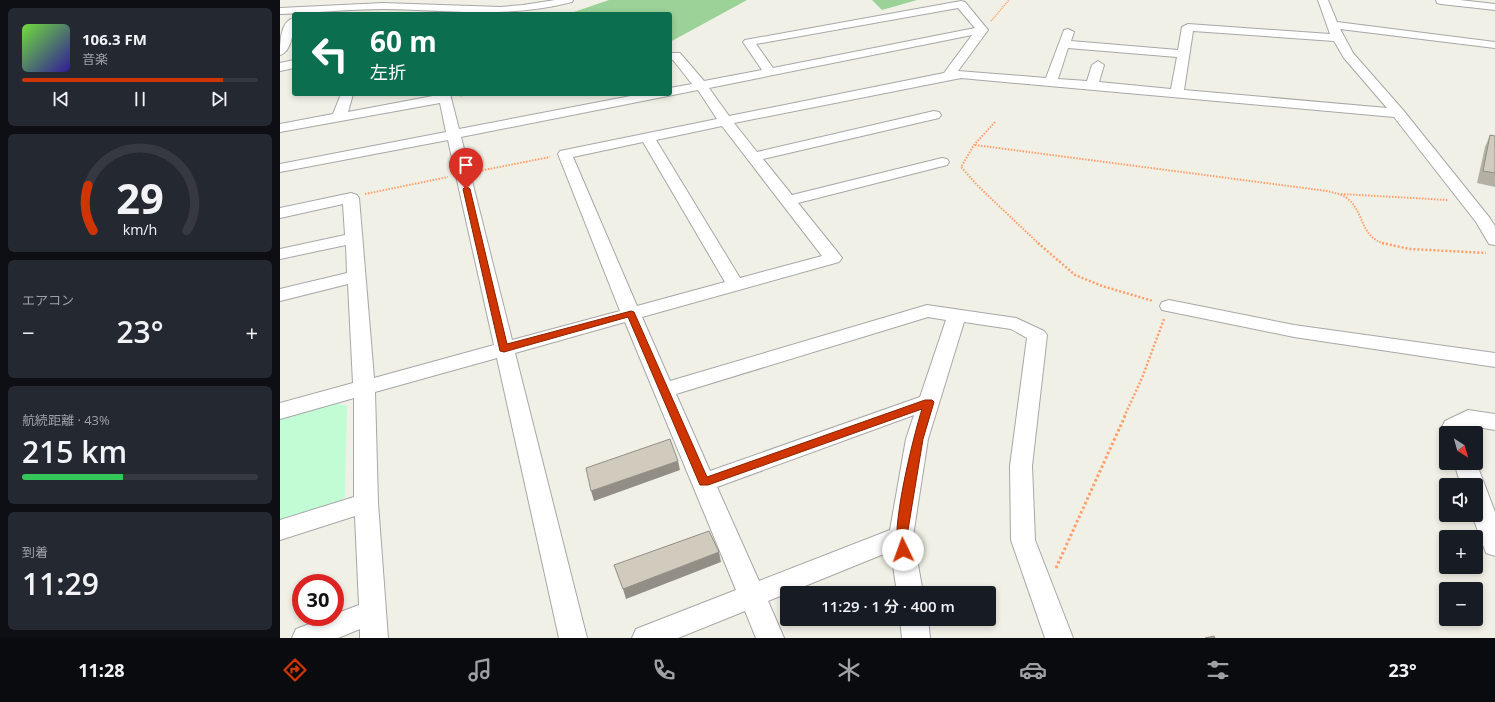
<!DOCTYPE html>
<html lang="ja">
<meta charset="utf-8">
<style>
body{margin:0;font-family:"Open Sans","Noto Sans JP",sans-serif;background:#242831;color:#f1f3f6;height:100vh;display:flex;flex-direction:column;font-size:15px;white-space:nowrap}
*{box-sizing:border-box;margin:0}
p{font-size:13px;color:#9ea1a6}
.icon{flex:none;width:22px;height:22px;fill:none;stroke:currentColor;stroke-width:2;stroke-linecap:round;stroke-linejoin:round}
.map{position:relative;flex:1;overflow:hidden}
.side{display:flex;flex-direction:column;gap:8px;padding:8px;background:#0d0f14;width:280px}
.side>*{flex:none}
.banner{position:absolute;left:12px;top:12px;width:380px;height:84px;border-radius:4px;box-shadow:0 2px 6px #0003;background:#0b6e4f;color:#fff;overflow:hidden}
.needle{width:26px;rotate:143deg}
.fabs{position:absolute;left:1159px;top:426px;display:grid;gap:8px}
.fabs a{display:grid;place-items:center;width:44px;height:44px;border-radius:4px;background:#171b24;box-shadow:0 2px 6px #0003;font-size:20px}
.speed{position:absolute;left:12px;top:574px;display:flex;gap:8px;font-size:20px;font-weight:700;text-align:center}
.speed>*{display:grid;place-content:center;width:52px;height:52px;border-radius:50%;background:#171b24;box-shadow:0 2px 6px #0003;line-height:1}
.speed .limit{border:6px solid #d22;background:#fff;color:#111}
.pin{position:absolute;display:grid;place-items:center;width:34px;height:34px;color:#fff;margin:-41px -17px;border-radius:50% 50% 50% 0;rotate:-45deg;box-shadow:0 0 4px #0007}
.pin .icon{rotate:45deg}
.me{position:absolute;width:44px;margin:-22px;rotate:357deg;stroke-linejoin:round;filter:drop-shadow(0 0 3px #0008)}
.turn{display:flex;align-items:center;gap:14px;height:84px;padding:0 12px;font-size:18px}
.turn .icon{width:52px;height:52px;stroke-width:2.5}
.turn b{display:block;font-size:28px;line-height:34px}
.big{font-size:30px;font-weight:600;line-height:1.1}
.side .widget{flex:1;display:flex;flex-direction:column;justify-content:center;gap:6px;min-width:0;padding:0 14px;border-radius:6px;background:#242831}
.side .dial{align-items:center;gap:0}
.dial svg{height:104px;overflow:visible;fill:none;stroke:#363941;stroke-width:7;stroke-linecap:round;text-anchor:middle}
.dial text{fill:#f1f3f6;stroke:none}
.song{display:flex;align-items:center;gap:12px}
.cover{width:48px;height:48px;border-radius:6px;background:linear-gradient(135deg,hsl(100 70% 55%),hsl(250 70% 35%))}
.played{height:4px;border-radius:2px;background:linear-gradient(90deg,#cf3500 85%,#363941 85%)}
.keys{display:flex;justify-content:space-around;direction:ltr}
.heat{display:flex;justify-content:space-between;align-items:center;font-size:22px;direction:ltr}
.charge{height:6px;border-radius:3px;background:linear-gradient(90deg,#34c759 43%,#363941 0)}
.trip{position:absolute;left:500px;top:586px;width:216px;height:40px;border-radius:4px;background:#171b24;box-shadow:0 2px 6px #0003;font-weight:600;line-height:40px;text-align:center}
.menu{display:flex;height:64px;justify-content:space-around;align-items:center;background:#090b0e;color:#9ea1a6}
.menu .icon{width:28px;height:28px}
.menu .selected{color:#cf3500}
.menu b{font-size:18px;color:#f1f3f6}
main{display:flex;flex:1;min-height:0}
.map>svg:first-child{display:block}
.forest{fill:#9bd298}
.park{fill:#c1fcd5}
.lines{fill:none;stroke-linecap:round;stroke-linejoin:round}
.minor-casing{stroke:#a7a7a7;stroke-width:2}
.path-far3{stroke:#ff9e68;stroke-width:1.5;stroke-dasharray:1 1;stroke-linecap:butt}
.path-far2{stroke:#ff9e68;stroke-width:2;stroke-dasharray:1.5 1.5;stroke-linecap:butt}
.path-far1{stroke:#ff9e68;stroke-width:2.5;stroke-dasharray:2 2;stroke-linecap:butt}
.path{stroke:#ff9e68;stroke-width:3;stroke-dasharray:2.5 2.5;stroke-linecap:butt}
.minor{fill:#fff;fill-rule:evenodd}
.wall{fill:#b4afa3}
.shaded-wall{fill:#928e85}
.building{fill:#d1cbbe;stroke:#928e85}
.route{fill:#cf3500;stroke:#872200}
</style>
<main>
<section class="side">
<div class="widget">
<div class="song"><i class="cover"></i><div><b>106.3 FM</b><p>音楽</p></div></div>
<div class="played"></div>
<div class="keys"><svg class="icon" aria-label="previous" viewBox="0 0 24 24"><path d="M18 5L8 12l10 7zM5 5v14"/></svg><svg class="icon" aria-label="pause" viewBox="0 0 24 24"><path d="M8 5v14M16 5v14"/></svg><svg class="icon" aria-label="next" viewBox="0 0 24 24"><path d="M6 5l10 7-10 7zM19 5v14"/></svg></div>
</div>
<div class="widget dial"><svg viewBox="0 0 100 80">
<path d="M14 69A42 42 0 1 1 86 69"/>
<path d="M14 69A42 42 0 0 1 10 34" stroke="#cf3500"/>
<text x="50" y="56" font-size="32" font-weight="700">29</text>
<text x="50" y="72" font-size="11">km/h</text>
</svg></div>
<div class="widget"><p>エアコン</p>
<div class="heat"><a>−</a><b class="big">23°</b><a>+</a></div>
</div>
<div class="widget"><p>航続距離 · 43%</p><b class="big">215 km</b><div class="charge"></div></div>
<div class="widget"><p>到着</p><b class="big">11:29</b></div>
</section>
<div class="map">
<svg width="1215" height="638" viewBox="0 0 1215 638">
<rect width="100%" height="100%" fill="#f1f0e6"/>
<g class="forest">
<path d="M329 0H467L390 42V14H288Z"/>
<path d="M592 0H637L602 10Z"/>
</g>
<path class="park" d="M56 403 67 406 65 497 56 507 0 524V418Z"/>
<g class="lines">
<g class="minor-casing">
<g id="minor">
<path d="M275 0H293L292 2C225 19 171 10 104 9 69 9 34 13 0 14V8L103 3 220 7 243 5Z"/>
<path d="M1038 0H1048L1057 22 1215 42V48L1060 29 1073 53 1123 110 1209 217 1215 226V245L1209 244 1196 222 1114 117 681 78 454 123 477 152 654 111 659 112 661 115 659 118 483 159 512 195 662 158 667 159 669 162 667 165 518 203 559 254 562 258 559 262 362 317 390 381 647 305 736 318 764 331 767 335 752 466 755 540 793 638H765L731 540 730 466 747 338 731 329 684 322 648 439 633 536 643 593H617L611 551 488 601 504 638H476L465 611 398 638H352L356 629 456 590 345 322 235 353 307 638H279L217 358 95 392 98 503 108 638H80V629L58 638H12L16 629 48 617H55V614L79 605 75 516 0 540V520L74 497V398L0 419V403L73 383 68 284 0 301V289L67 273 66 245 0 259V249L65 235 63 204 0 218V208L71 193 77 195 79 198 94 378 214 345 168 140 0 172V164L166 132 160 103 0 132V124L53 114 61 94H73L68 112 158 95V94H170L179 129 361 94H390V88L412 84 393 60 390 61V53H400L424 81 482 70 463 42 465 40 681 1 685 2 708 30 678 71 766 78 784 30 788 29 794 32 791 41 898 50 902 27 908 24 1050 34ZM678 8 695 28 493 68 476 44ZM913 31 1054 41 1064 58 1107 108 904 90ZM692 35 664 73 449 116 429 88ZM788 48 897 57 891 89 819 82 824 65 818 61 812 65 807 81 778 79ZM418 90 437 119 280 151 278 154 340 311 232 340 181 137ZM442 126 542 256 460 278 376 140ZM363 142 445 282 357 306 293 157ZM648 317 666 320 640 397 430 471 396 394ZM634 415 626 439 610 530 479 581 437 487Z"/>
<path d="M1156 0H1180L1215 4V10L1161 4 1157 3Z"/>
<path d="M14 18C14 28 12 52 0 55 0 43 0 21 14 18Z"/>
<path d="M14 60V68L0 71V63Z"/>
<path d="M889 300 1014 325 1215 353V367L1014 337 882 310 880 306 882 302Z"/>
<path d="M1188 410 1215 414V430L1191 426 1185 430 1186 433H1166V437L1162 427 1165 421Z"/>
<path d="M1196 462 1215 512V556L1206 553 1192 515H1196V485H1181L1174 463Z"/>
<path d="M620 619H648L650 638H622Z"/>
</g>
</g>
<g class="path-far3">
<path d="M711 21 729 0"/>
<path d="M180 96 188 94"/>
</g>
<g class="path-far2">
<path d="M715 122 694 145 681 167 699 187 759 244"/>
<path d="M695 145 1047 191C1054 193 1062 194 1068 199 1085 213 1079 236 1105 244"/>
<path d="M199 171 270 157"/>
<path d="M85 194 168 177"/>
<path d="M1061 194 1168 200"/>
</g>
<g class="path-far1">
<path d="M758 243 795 275 822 286 873 301"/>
<path d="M1102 243 1130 249 1206 253"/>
<path d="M844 417 862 378 884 319"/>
</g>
<path class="path" d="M776 568 845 416"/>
<use href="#minor" class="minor"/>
</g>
<path class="wall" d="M1210 135 1215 136V187L1197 183 1205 147Z"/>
<g class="shaded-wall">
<path d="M398 461 400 470 314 501 311 491Z"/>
<path d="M439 552 441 562 346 599 343 589Z"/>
</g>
<g class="building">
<path d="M1210 135 1215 136V173L1203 171Z"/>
<path d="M390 439 398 461 311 491 306 468Z"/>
<path d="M429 531 439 552 343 589 334 565Z"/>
<path d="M934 636 935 638H925Z"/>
</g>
<path class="route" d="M186 186 190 189 227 344 351 311 354 312 427 477 645 400H652L654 402 643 439 627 536 629 550 628 554 623 555 619 554C609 533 634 434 642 409L428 485H420L348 317 224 352 220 351 183 189Z"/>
</svg>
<div class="fabs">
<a><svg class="needle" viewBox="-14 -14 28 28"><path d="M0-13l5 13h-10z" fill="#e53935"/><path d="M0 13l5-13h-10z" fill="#9ea1a6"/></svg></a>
<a><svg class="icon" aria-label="sound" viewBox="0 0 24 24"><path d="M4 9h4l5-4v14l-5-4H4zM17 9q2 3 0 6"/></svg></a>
<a>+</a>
<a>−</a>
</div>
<div class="speed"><div class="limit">30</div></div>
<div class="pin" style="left:186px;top:189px;background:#d93025"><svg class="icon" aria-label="arrive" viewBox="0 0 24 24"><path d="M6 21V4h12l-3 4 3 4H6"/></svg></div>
<svg class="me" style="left:623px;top:550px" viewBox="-20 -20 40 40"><circle r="19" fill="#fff"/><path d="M0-13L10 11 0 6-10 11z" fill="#cf3500"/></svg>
<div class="trip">11:29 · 1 分 · 400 m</div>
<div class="banner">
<div class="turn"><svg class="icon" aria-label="left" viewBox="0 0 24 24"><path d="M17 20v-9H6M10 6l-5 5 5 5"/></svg><div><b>60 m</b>左折</div></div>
</div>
</div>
</main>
<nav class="menu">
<b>11:28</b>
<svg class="icon selected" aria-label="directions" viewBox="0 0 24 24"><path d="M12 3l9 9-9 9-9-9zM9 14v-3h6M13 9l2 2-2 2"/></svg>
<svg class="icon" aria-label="music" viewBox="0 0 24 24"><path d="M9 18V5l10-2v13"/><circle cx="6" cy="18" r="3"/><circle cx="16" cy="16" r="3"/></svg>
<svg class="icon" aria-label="phone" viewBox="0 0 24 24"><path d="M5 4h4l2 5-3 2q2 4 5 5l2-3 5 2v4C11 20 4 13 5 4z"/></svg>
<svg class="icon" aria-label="climate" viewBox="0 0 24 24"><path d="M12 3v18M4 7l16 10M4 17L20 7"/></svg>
<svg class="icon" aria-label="car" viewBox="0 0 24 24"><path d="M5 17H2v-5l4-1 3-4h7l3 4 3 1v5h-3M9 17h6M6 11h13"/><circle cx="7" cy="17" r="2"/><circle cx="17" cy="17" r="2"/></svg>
<svg class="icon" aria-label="filters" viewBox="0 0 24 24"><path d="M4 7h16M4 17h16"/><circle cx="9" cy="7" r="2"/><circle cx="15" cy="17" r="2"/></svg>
<b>23°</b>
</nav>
